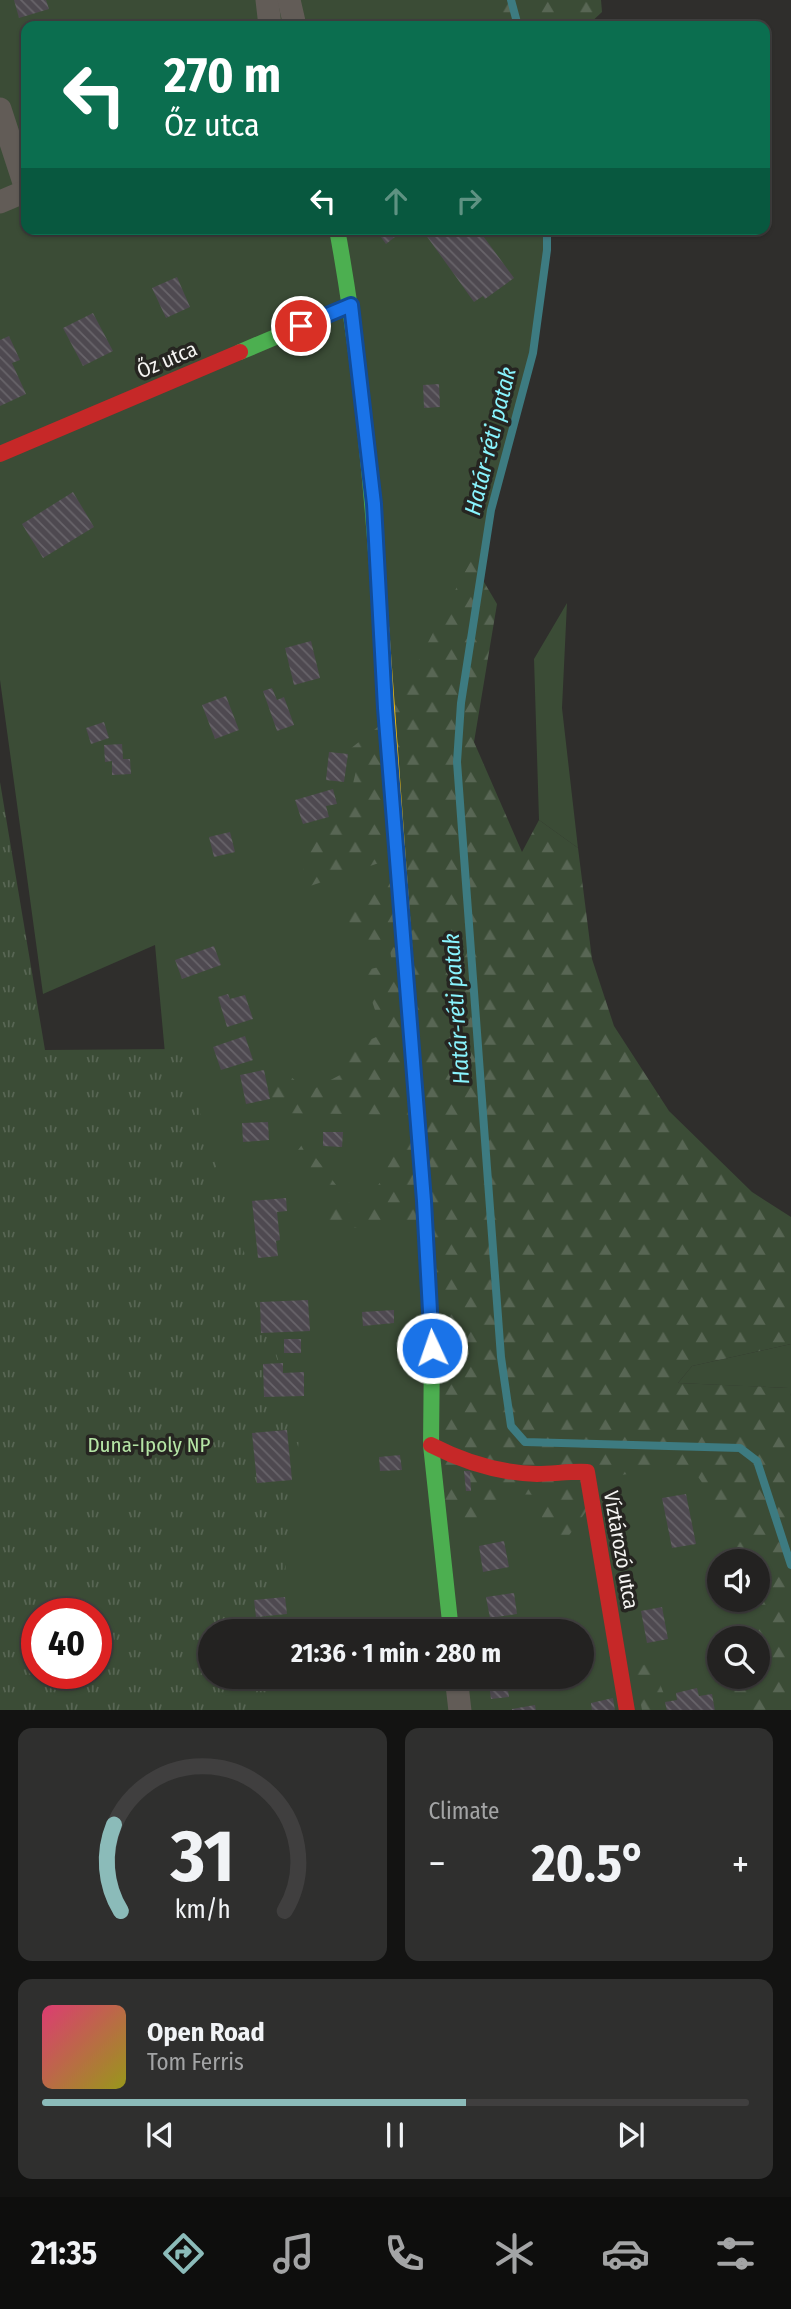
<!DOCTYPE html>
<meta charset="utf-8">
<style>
body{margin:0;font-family:"Fira Sans Condensed",sans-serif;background:#2f2f2e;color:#f1f3f6;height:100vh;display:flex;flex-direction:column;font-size:26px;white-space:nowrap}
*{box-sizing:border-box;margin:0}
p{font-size:23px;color:#a3a4a5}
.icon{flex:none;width:38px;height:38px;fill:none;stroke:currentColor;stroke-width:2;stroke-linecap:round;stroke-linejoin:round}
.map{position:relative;height:1710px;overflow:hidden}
.panel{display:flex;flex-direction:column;gap:18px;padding:18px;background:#131312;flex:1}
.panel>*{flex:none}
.guide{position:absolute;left:21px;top:21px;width:749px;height:214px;border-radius:14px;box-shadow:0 2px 5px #0004,0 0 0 2px #403f3f;background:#0b6e4f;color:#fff;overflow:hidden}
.controls{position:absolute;left:707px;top:1549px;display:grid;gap:14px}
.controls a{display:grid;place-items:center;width:63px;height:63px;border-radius:50%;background:#232221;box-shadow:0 2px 5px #0004,0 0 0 2px #403f3f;font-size:35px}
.speed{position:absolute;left:21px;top:1598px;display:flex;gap:14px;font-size:35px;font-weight:700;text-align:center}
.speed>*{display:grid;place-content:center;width:91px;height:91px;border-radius:50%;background:#232221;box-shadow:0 2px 5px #0004,0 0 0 2px #403f3f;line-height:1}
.speed .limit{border:10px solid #d22;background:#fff;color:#111}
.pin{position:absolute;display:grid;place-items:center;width:60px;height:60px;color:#fff;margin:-30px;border:4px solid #fff;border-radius:50%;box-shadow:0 2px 7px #0007}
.me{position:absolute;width:77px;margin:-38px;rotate:357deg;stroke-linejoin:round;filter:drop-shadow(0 0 5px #0008)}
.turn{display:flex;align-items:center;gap:24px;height:147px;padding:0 28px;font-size:32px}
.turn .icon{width:91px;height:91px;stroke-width:2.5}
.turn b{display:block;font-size:49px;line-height:60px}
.lanes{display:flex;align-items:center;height:66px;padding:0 28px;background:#0003;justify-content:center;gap:35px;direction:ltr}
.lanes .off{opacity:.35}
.big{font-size:52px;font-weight:700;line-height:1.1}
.panel .card{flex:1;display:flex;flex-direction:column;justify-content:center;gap:10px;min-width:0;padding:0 24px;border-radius:14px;background:#2f2f2e}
.panel .dial{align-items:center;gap:0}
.dial svg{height:182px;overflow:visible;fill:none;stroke:#403f3f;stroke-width:7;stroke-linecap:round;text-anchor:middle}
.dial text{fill:#f1f3f6;stroke:none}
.song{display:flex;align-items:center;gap:21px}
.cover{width:84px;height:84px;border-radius:10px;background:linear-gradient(135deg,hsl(340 70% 55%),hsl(60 70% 35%))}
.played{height:7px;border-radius:4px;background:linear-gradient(90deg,#8bbbb9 60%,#403f3f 60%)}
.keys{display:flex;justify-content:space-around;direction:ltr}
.heat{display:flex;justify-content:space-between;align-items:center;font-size:38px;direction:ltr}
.panel .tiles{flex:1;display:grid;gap:18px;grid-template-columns:1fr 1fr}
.card:last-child{grid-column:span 2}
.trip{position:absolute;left:198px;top:1619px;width:396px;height:70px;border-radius:35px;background:#232221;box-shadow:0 2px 5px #0004,0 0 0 2px #403f3f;font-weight:700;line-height:70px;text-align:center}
.tab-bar{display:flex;height:112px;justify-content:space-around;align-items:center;background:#0e0e0d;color:#a3a4a5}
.tab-bar .icon{width:49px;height:49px}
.tab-bar .active{color:#8bbbb9}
.tab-bar b{font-size:32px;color:#f1f3f6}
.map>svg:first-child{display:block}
.green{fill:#3b4c36;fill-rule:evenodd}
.forest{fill:url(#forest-firs)}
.park{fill:url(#park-tufts);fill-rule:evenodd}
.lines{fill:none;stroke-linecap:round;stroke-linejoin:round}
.stream{stroke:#3d7b81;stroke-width:8}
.building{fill:url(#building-back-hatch)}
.street{stroke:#625c57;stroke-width:23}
.fast{stroke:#4caf50;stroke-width:16}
.slow{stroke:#ffc107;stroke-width:16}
.jam{stroke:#c62828;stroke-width:16}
.route-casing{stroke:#114b97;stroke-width:18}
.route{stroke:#1a73e8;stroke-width:12}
.labels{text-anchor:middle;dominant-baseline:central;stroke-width:7;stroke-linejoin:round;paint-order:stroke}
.street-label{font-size:21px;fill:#f5f4f2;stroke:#262521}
.park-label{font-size:21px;fill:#b5e5a5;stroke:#262521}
.water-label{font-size:23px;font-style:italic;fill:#89f4fe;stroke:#262521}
</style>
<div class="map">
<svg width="791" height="1711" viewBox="0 0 791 1711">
<defs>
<pattern id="forest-firs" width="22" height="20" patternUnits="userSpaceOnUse" patternTransform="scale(1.75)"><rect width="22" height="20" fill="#3b4c36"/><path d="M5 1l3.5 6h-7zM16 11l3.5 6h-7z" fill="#586654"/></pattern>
<pattern id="park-tufts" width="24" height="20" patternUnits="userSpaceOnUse" patternTransform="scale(1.75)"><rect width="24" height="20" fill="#3b4c36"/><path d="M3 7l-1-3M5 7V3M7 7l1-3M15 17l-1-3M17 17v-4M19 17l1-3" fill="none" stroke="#586654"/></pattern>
<pattern id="building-back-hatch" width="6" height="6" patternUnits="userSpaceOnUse" patternTransform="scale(1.75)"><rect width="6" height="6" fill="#4e4950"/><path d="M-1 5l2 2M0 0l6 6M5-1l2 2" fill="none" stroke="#68646a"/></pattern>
</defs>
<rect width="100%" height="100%" fill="#2f2e2c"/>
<g class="green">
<path d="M0 0H511L518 26H26V229H547V250L533 353 491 510 461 703 501 1357 740 1448 791 1710H251L249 1677 581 1676V1631H247L180 1217 155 945 43 994 0 680ZM719 1561H758V1600H719ZM719 1638H758V1676H719Z"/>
<path d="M567 603 562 708 578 848 539 820 534 659Z"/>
<path d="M791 1344V1396L788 1388 678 1383 692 1366Z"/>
</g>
<g class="forest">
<path d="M490 0H601L602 12 587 26H503Z"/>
<path d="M471 560 497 604 474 742 522 852 539 820 578 848 592 959 614 1026 669 1111 752 1192 791 1217V1344L692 1366 678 1383 789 1388 791 1396V1710H748L720 1679 726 1677 758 1676V1638H750L743 1600H758V1561H736L728 1519 691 1467 611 1476 565 1541 541 1532 543 1495 504 1494 473 1532 440 1510 433 1224 327 1229 324 1195 290 1161 304 1142 357 1213 385 1176 389 1136 421 1141 423 1115 275 1113 268 1083 280 1067 308 1092 340 1075V1053L383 1034 362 971 392 964 389 942 352 938 345 897 381 890 382 862 307 887 300 849 346 813 356 771 350 749 388 719Z"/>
<path d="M652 1663 670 1710H642L634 1667Z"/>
</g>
<path class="park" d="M0 782 45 1050 180 1049 300 1429 279 1631H210V1676L273 1677 264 1710H0ZM37 1614H96V1673H37Z"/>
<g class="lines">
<g class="stream">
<path d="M511 0 518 26"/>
<path d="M547 229V250L533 353 491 510 461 703 457 762 501 1357 511 1426 525 1442 740 1448 757 1461 791 1565"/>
</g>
</g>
<g class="building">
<path d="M14 0H46L49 9 19 18Z"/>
<path d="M375 229H405L386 244Z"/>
<path d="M425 229H478L514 278 485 299 483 296 474 302 423 231Z"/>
<path d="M177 277 190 307 166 318 152 288Z"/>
<path d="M93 313 113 351 83 366 63 328Z"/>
<path d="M9 336 20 360 12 363 26 394 0 406V340Z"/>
<path d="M439 384 440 407 424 408 423 385Z"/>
<path d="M73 492 94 527 43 558 22 524Z"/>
<path d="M311 641 320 678 294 685 285 648Z"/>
<path d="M272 688 277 700 284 697 294 725 277 731 263 691Z"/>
<path d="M226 696 239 730 215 739 202 705Z"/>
<path d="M104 722 109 738 91 744 86 728Z"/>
<path d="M122 744 123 759H130L131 774 112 775V761L105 762 104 745Z"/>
<path d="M329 752 348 754 344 782 326 780Z"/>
<path d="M333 789 337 804 326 806 329 817 303 824 295 800Z"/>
<path d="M230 832 235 852 214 857 209 837Z"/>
<path d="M214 946 221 965 182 979 175 960Z"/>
<path d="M228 994 230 999 245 995 253 1019 227 1027 218 997Z"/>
<path d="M245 1036 253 1060 221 1070 213 1047Z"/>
<path d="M264 1070 270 1099 246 1104 240 1075Z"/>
<path d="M268 1122 269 1140 243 1142 242 1123Z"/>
<path d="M323 1132H343L342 1147 323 1146Z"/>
<path d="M286 1198 287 1211 277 1212 280 1240 276 1241 278 1256 258 1258 252 1201Z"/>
<path d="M308 1300 310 1331 261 1333 260 1302Z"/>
<path d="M394 1310V1323L363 1326 362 1312Z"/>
<rect x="284" y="1339" width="17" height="14"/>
<path d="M283 1363V1373L304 1372V1396L264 1397 263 1364Z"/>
<path d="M287 1430 292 1480 257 1483 252 1433Z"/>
<path d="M400 1455 402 1470 380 1471 379 1457Z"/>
<path d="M464 1471H470L471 1491H466Z"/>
<path d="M686 1494 696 1544 672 1548 662 1498Z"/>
<path d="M504 1541 509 1567 483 1572 479 1546Z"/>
<path d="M514 1593 517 1614 490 1618 486 1597Z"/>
<path d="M285 1597 287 1614 256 1617 254 1600Z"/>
<path d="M662 1607 668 1639 647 1643 641 1611Z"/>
<path d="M506 1676 509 1697 491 1699 488 1677Z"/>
<path d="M697 1688 699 1696 712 1694 715 1711H667L665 1702 677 1700 676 1693Z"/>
<path d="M613 1698 615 1711H592L591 1703Z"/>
<path d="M535 1705 536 1711H512V1709Z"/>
</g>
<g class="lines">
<g class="street">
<path d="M267 0 270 26"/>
<path d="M289 0 295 26"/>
<path d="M0 109 26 189"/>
<path d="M0 202 26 191"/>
<path d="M456 1676 460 1711"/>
</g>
<g class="fast">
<path d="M337 229C361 360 373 493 381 626"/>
<path d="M240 352 351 305"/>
<path d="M409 1012 424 1201 432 1348 431 1445 451 1631"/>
</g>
<path class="slow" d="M381 626 409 1012"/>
<g class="jam">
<path d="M0 454 240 352"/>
<path d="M431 1445C464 1462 499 1473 537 1474 554 1474 570 1471 587 1472L627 1711"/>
</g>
</g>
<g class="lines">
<g class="route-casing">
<path id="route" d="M301 326 351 305 374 504 385 708 424 1201 432 1348"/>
</g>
<use href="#route" class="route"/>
</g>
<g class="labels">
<g class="street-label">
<text transform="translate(167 360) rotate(-23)">Őz utca</text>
<text transform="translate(621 1550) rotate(80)">Víztározó utca</text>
</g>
<g class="park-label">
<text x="149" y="1445">Duna-Ipoly NP</text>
</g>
<g class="water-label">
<text transform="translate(490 441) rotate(-76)">Határ-réti patak</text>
<text transform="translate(456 1009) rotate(-94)">Határ-réti patak</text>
</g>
</g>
</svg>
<div class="controls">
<a><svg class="icon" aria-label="sound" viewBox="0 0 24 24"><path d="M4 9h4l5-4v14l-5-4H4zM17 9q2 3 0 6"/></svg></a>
<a><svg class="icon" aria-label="search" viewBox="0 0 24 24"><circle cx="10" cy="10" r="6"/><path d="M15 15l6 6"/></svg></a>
</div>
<div class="speed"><div class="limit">40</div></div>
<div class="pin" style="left:301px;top:326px;background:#d93025"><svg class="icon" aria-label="arrive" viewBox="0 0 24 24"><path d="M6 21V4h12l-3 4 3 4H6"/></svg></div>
<svg class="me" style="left:432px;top:1348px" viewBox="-20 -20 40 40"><circle r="17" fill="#1a73e8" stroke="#fff" stroke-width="3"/><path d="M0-11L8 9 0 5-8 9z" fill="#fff"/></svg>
<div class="trip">21:36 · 1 min · 280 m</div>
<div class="guide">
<div class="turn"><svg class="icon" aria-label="left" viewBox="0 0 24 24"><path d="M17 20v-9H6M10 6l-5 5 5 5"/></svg><div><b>270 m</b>Őz utca</div></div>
<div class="lanes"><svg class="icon" aria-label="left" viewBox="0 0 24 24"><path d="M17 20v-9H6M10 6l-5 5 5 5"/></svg><svg class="icon off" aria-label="ahead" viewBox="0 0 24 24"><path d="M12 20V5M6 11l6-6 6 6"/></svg><svg class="icon off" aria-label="right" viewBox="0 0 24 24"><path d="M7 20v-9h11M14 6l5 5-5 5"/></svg></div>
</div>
</div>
<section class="panel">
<div class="tiles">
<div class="card dial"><svg viewBox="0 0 100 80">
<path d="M14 69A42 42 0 1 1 86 69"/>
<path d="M14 69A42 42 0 0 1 11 31" stroke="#8bbbb9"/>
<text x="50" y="56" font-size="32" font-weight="700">31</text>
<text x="50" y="72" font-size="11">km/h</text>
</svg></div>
<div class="card"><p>Climate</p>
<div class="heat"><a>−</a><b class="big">20.5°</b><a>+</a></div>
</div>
<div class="card">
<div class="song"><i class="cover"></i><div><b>Open Road</b><p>Tom Ferris</p></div></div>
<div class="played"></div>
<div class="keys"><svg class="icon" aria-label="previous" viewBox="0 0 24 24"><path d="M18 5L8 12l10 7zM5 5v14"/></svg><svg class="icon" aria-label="pause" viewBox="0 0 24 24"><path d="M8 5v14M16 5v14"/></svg><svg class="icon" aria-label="next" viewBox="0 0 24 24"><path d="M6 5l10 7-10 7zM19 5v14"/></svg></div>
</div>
</div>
</section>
<nav class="tab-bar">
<b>21:35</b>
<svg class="icon active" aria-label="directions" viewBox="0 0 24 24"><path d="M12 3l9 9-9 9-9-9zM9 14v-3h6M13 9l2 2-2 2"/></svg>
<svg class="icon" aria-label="music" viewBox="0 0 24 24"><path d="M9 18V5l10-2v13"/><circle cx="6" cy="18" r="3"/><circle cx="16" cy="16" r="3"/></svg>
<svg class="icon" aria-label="phone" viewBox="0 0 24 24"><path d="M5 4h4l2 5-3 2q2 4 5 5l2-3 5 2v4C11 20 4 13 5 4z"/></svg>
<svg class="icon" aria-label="climate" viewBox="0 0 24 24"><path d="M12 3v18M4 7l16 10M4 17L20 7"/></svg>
<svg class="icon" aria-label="car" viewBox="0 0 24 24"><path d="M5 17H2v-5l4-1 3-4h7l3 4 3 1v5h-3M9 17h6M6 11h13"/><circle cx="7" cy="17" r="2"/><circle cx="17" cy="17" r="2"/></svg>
<svg class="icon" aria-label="filters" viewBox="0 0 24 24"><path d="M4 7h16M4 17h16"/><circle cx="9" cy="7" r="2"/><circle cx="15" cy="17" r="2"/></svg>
</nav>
